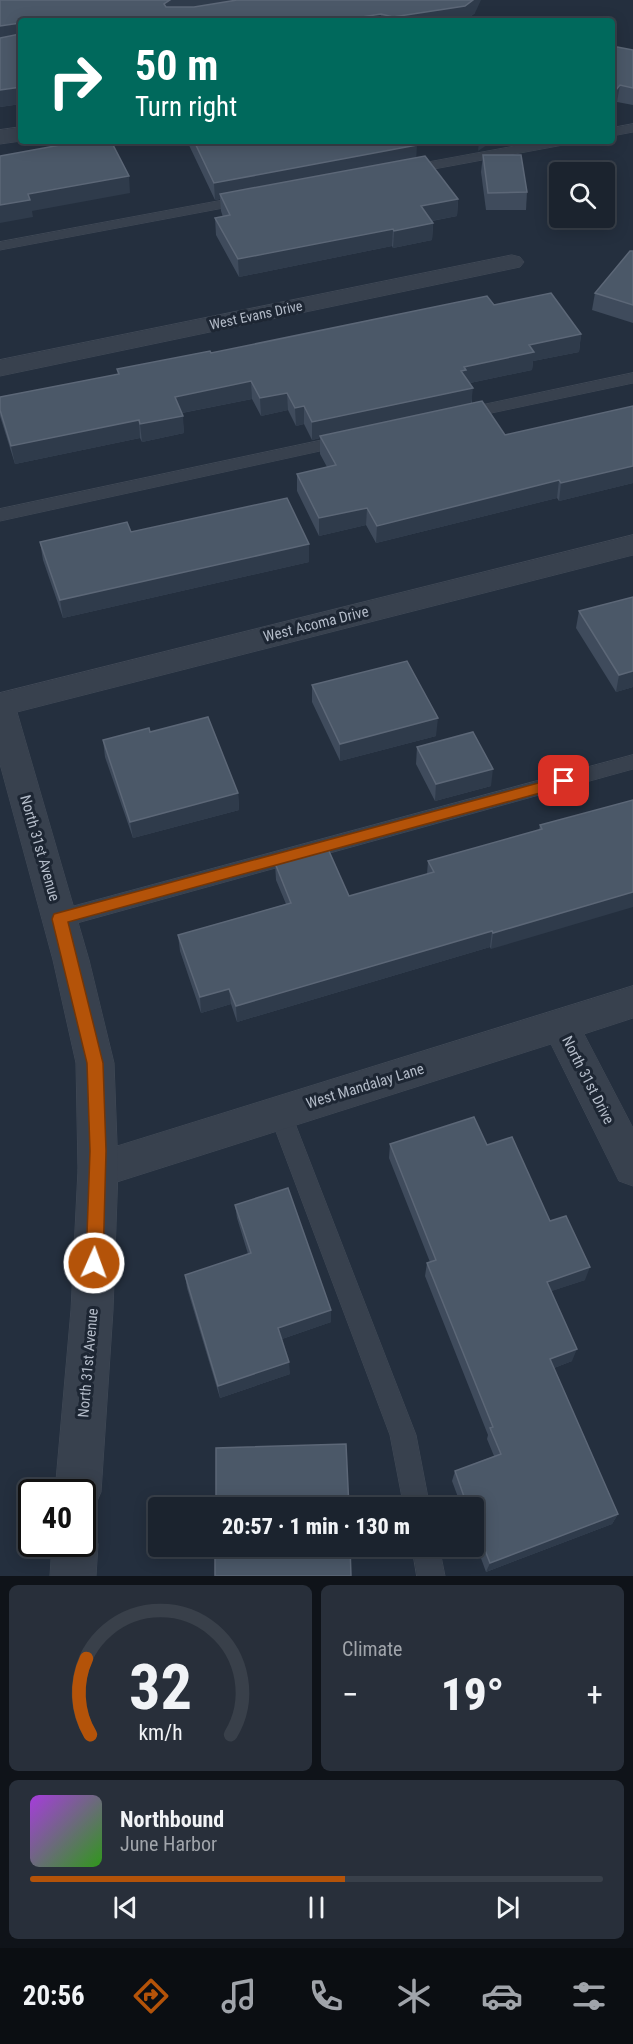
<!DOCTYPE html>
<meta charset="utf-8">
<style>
body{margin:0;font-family:"Roboto Condensed",sans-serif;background:#282f3a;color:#f1f3f6;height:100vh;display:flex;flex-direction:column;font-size:22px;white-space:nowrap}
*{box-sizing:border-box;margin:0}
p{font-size:20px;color:#a0a4aa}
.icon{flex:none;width:33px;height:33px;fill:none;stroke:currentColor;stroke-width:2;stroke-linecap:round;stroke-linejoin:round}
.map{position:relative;height:1576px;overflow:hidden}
.sheet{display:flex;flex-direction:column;gap:9px;padding:9px;background:#0f1319;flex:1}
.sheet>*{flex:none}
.banner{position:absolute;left:18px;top:18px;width:597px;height:126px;border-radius:6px;box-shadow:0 3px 15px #0003,0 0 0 2px #39404a;background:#00695c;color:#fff;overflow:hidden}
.fabs{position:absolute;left:549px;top:162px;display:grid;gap:12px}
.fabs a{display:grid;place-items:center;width:66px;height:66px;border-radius:6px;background:#1b232e;box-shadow:0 3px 15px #0003,0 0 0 2px #39404a;font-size:30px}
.speed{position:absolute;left:18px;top:1479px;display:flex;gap:12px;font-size:30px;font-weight:700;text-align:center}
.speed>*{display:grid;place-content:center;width:78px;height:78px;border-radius:50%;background:#1b232e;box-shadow:0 3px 15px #0003,0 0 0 2px #39404a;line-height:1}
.speed .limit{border:3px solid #111;border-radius:9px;background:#fff;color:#111}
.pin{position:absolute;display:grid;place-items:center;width:51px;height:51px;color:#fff;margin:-26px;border-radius:12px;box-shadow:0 3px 9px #0006}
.me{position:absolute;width:66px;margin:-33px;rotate:2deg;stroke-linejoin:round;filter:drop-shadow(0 0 4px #0008)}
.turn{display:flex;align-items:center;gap:21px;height:126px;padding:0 18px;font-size:27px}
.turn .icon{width:78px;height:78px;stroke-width:2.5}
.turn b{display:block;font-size:42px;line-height:51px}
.big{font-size:45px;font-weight:800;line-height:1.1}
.sheet .card{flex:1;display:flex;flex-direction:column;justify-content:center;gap:9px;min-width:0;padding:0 21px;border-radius:9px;background:#282f3a}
.sheet .dial{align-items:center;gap:0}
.dial svg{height:156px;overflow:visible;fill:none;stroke:#39404a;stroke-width:7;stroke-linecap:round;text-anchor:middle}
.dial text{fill:#f1f3f6;stroke:none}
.song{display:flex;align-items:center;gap:18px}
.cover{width:72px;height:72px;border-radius:9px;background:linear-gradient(135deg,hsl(280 70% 55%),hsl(110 70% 35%))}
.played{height:6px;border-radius:3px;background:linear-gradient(90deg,#b45309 55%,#39404a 55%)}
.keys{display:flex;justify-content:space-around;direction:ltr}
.heat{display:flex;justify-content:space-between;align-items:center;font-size:33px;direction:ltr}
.sheet .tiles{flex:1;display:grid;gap:9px;grid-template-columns:1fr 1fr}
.card:last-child{grid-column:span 2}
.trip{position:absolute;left:148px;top:1497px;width:336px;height:60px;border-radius:6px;background:#1b232e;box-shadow:0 3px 15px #0003,0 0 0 2px #39404a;font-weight:800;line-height:60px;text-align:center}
.dock{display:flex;height:96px;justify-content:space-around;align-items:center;background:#0b0e12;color:#a0a4aa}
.dock .icon{width:42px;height:42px}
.dock .active{color:#b45309}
.dock b{font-size:27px;color:#f1f3f6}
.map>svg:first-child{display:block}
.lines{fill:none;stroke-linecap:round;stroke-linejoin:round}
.service-casing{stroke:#414a57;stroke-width:1}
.minor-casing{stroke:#414a57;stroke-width:1}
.tertiary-casing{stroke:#414a57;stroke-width:1}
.service{fill:#38414e;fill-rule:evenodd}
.minor{fill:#38414e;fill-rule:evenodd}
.tertiary{fill:#38414e;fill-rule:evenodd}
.wall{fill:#3f4b5c}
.shaded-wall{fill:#2f3b4b}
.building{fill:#4b5868;stroke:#5c6777;stroke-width:1.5}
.route{fill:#b45309;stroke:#753606;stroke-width:1.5}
.labels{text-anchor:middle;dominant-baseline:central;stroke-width:6;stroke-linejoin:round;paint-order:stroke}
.far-street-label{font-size:14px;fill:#b4bcc9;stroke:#1d2633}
.street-label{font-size:15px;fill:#b4bcc9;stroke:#1d2633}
</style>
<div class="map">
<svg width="633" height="1576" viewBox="0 0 633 1576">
<rect width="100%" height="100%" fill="#242f3e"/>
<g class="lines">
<g class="service-casing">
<g id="service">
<path d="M633 124V132L612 136V128Z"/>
<path d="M542 141H569L563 145 407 174 400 170 407 166Z"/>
<path d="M245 196 250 197 252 200 250 203 0 250V242Z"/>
<path d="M633 373V383L463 419 455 414 463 409Z"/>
<path d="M346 435 354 440 352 444 0 521V509Z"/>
<path d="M633 755V769L59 928 52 925 49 919 52 913 59 910Z"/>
<path d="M280 1103 288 1106 291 1113 416 1435 430 1508H404L390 1435 269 1113 272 1106Z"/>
<path d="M412 1546H439L445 1576H417Z"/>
</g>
</g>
<g class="minor-casing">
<g id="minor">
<path d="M21 127V141L0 144V130Z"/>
<path d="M512 255 520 257 524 262 520 267 0 376V360Z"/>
<path d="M633 986V1018L584 1034 633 1128V1186L619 1181 551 1044 98 1188 84 1183 78 1170 84 1157 98 1152Z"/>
</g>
</g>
<g class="tertiary-casing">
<g id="tertiary">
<path d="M633 535V555L17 712 89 960 114 1063 118 1170 113 1310 101 1492 94 1508 82 1513V1492H55L71 1310 78 1170 76 1063 53 960 0 764V693Z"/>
<path d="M82 1524 91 1528 98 1544 96 1576H50L52 1544H82Z"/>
</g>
</g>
<use href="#service" class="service"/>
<use href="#minor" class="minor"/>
<use href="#tertiary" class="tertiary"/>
</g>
<g class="wall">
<path d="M0 0 475 13 465 21H21V104L0 107Z"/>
<path d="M612 46 633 50V105L617 102 614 107 612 106Z"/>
<path d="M187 141H413L416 158 458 199 457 216 432 221 433 223 432 240 393 248 392 246 239 277 216 235 215 218 223 217 221 211 220 199 215 200Z"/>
<path d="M483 155 527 192 526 210H486L481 172Z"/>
<path d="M633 251V323L592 310 595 293Z"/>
<path d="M494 305 581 334 579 352 533 361 532 370 470 383 472 403 505 435 633 406V483L559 501 557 498 376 543 366 525 319 536 297 491V474L327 467 320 454V438L312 440 304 424 296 426 288 410 261 416 252 399 182 413 184 433 142 442 140 438 15 464 0 416V397L118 374 117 369Z"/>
<path d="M131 532 309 544V562L63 618 43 560 40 542Z"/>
<path d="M633 597V687L616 692 576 628 579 611Z"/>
<path d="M312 685 436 736 340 761 312 702Z"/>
<path d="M150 732 238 793 239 810 133 838 105 757 103 740Z"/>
<path d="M417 747 491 786 435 801 416 764Z"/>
<path d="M633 800 491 949 490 947 237 1022 231 1004 201 1013 180 951 178 935 286 904 276 880 275 863 349 896 427 874 428 861 539 830 540 825Z"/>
<path d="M390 1144 487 1145 550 1221 585 1280 551 1291 572 1361 554 1368 618 1514 612 1524 486 1572 474 1539V1508H462L452 1481 455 1471 494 1456 487 1439 488 1435 425 1276 427 1263 430 1262 389 1158Z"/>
<path d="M235 1205 331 1310V1322L282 1339 290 1374 220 1398 187 1288 185 1275 248 1254 237 1218Z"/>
</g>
<g class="shaded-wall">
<path d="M170 0H267L173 15 164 4Z"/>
<path d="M473 0H481L475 13 465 21H393V17Z"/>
<path d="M381 14V21H336Z"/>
<path d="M20 23 21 40 0 43V26Z"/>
<path d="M620 85 617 102 614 107 616 90Z"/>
<path d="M21 87V104L0 107V90Z"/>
<path d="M479 141H493L478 151Z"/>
<path d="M417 145 416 162 220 194V199L215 200 214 183Z"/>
<path d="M129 176 130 193 32 211 33 217 0 223V205L28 194Z"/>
<path d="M458 199 457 216 420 223 421 206Z"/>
<path d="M433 223 432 240 393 248 394 231Z"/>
<path d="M393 229 392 246 239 277 238 259Z"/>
<path d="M581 334 579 352 533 361 532 370 465 384 461 371 464 367 529 345Z"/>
<path d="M251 381 252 399 176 414 175 397Z"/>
<path d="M473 388 471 405 320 436V438L312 440V422Z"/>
<path d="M287 393 288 410 261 416 260 398Z"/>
<path d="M304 406V424L296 426 295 408Z"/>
<path d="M183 416 184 433 142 442 140 424Z"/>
<path d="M139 420 140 438 15 464 11 446Z"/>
<path d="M633 466V483L559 501 561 483Z"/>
<path d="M559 480 557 498 376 543 377 526Z"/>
<path d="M367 508 366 525 319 536V518Z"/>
<path d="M309 544V562L63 618 60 600Z"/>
<path d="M633 671V687L616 692 619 675Z"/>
<path d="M438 718 436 736 340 761V744Z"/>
<path d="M493 769 491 786 435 801 436 784Z"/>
<path d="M238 793 239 810 133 838 130 822Z"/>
<path d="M633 892V907L491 949 493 933Z"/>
<path d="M492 931 490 947 237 1022 236 1006Z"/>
<path d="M229 989 231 1004 201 1013 200 997Z"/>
<path d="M590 1267 585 1280 543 1294 547 1282Z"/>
<path d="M331 1310V1322L279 1340 278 1328Z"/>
<path d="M577 1349 572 1361 546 1371 550 1359Z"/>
<path d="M289 1362 290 1374 220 1398 218 1386Z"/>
<path d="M618 1514 612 1524 486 1572 490 1563Z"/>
</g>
<g class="building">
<path d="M0 0H170L164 4 166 7H194L237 0H473L465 6 393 17 381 14 336 21H21V87L0 90V38L20 34V23L0 26Z"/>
<path d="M612 46 633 50V88L620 85 616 90 612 89Z"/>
<path d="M82 141H111L129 176 28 194 30 200 0 205V156Z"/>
<path d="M194 141H413L417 145 214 183Z"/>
<path d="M483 155H521L527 192 488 193Z"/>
<path d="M425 156 458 199 421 206 433 223 394 231 393 229 238 259 215 218 230 215 220 194Z"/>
<path d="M630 251H633V305L595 293Z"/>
<path d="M551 293 581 334 529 345 534 352 464 367 466 370 461 371 473 388 312 422 304 406 295 408 287 393 260 398 251 381 175 397 183 416 140 424 139 420 11 446 0 410V397L119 374 117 369 210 351 211 353 487 296 494 305Z"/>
<path d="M482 401 505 435 633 406V466L561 483 559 480 377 526 367 508 319 518 297 474 336 465 320 436Z"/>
<path d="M287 498 309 544 60 600 40 542 127 522 131 532Z"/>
<path d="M633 597V671L619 675 579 611Z"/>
<path d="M407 661 438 718 340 744 312 685Z"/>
<path d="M208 717 238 793 130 822 103 740 149 728 150 732Z"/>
<path d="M473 732 493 769 436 784 417 747Z"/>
<path d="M633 800V892L493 933 492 931 236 1006 229 989 200 997 178 935 291 903 275 863 328 849 349 896 434 872 428 861 542 829 540 825Z"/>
<path d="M474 1117 487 1145 512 1137 550 1221 566 1216 590 1267 547 1282 577 1349 550 1359 618 1514 490 1563 474 1522V1508H468L455 1471 501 1454 490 1428 493 1427 427 1263 436 1260 390 1144Z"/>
<path d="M288 1188 331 1310 278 1328 289 1362 218 1386 185 1275 251 1253 235 1205Z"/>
<path d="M346 1444 349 1508H216V1448Z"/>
<path d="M215 1546H350L351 1576H215Z"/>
</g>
<path class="route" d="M564 776 571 781 569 785 68 922 103 1063 106 1151 103 1263 100 1269 94 1272 88 1269 86 1263 90 1151 87 1063 52 919 54 914Z"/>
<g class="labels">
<g class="far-street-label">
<text transform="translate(256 315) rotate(-12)">West Evans Drive</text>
</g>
<g class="street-label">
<text transform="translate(316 624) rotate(-14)">West Acoma Drive</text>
<text transform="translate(40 848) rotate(74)">North 31st Avenue</text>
<text transform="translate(588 1080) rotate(63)">North 31st Drive</text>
<text transform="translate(365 1086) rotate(-17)">West Mandalay Lane</text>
<text transform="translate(88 1363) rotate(-85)">North 31st Avenue</text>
</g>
</g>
</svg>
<div class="fabs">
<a><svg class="icon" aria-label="search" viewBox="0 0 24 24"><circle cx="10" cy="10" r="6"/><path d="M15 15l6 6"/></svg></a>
</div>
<div class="speed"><div class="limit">40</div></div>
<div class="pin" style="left:564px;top:781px;background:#d93025"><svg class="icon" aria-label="arrive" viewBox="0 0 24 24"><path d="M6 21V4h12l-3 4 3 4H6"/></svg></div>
<svg class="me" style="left:94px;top:1263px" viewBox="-20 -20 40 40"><circle r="17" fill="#b45309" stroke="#fff" stroke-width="3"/><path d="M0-11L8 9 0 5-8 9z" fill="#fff"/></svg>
<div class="trip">20:57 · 1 min · 130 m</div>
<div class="banner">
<div class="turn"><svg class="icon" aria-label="right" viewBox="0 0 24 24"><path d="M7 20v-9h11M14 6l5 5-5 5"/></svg><div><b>50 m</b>Turn right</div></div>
</div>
</div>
<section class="sheet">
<div class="tiles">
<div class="card dial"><svg viewBox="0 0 100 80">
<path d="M14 69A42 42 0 1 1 86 69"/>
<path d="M14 69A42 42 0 0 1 12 30" stroke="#b45309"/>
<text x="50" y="56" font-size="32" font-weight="700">32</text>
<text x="50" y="72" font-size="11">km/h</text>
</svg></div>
<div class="card"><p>Climate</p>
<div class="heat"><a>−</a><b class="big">19°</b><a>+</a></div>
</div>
<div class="card">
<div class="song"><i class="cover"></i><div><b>Northbound</b><p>June Harbor</p></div></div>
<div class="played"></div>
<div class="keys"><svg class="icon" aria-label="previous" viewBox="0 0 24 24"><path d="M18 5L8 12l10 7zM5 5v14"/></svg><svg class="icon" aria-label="pause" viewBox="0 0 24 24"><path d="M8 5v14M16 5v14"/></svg><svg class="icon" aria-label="next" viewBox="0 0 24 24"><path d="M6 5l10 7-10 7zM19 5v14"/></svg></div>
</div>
</div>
</section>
<nav class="dock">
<b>20:56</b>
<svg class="icon active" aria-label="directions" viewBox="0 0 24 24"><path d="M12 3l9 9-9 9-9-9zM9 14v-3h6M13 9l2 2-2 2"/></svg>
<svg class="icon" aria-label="music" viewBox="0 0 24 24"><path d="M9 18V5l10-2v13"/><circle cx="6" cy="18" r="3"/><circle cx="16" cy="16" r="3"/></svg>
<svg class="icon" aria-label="phone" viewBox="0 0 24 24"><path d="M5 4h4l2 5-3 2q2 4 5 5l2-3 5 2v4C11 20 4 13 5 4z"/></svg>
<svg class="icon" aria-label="climate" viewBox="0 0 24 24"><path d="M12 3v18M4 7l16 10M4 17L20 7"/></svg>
<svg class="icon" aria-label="car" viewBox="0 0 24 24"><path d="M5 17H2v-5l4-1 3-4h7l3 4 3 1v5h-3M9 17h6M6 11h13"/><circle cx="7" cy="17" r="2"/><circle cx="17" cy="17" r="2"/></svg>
<svg class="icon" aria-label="filters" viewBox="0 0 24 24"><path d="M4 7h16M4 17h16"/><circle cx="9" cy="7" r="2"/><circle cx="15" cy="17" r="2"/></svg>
</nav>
